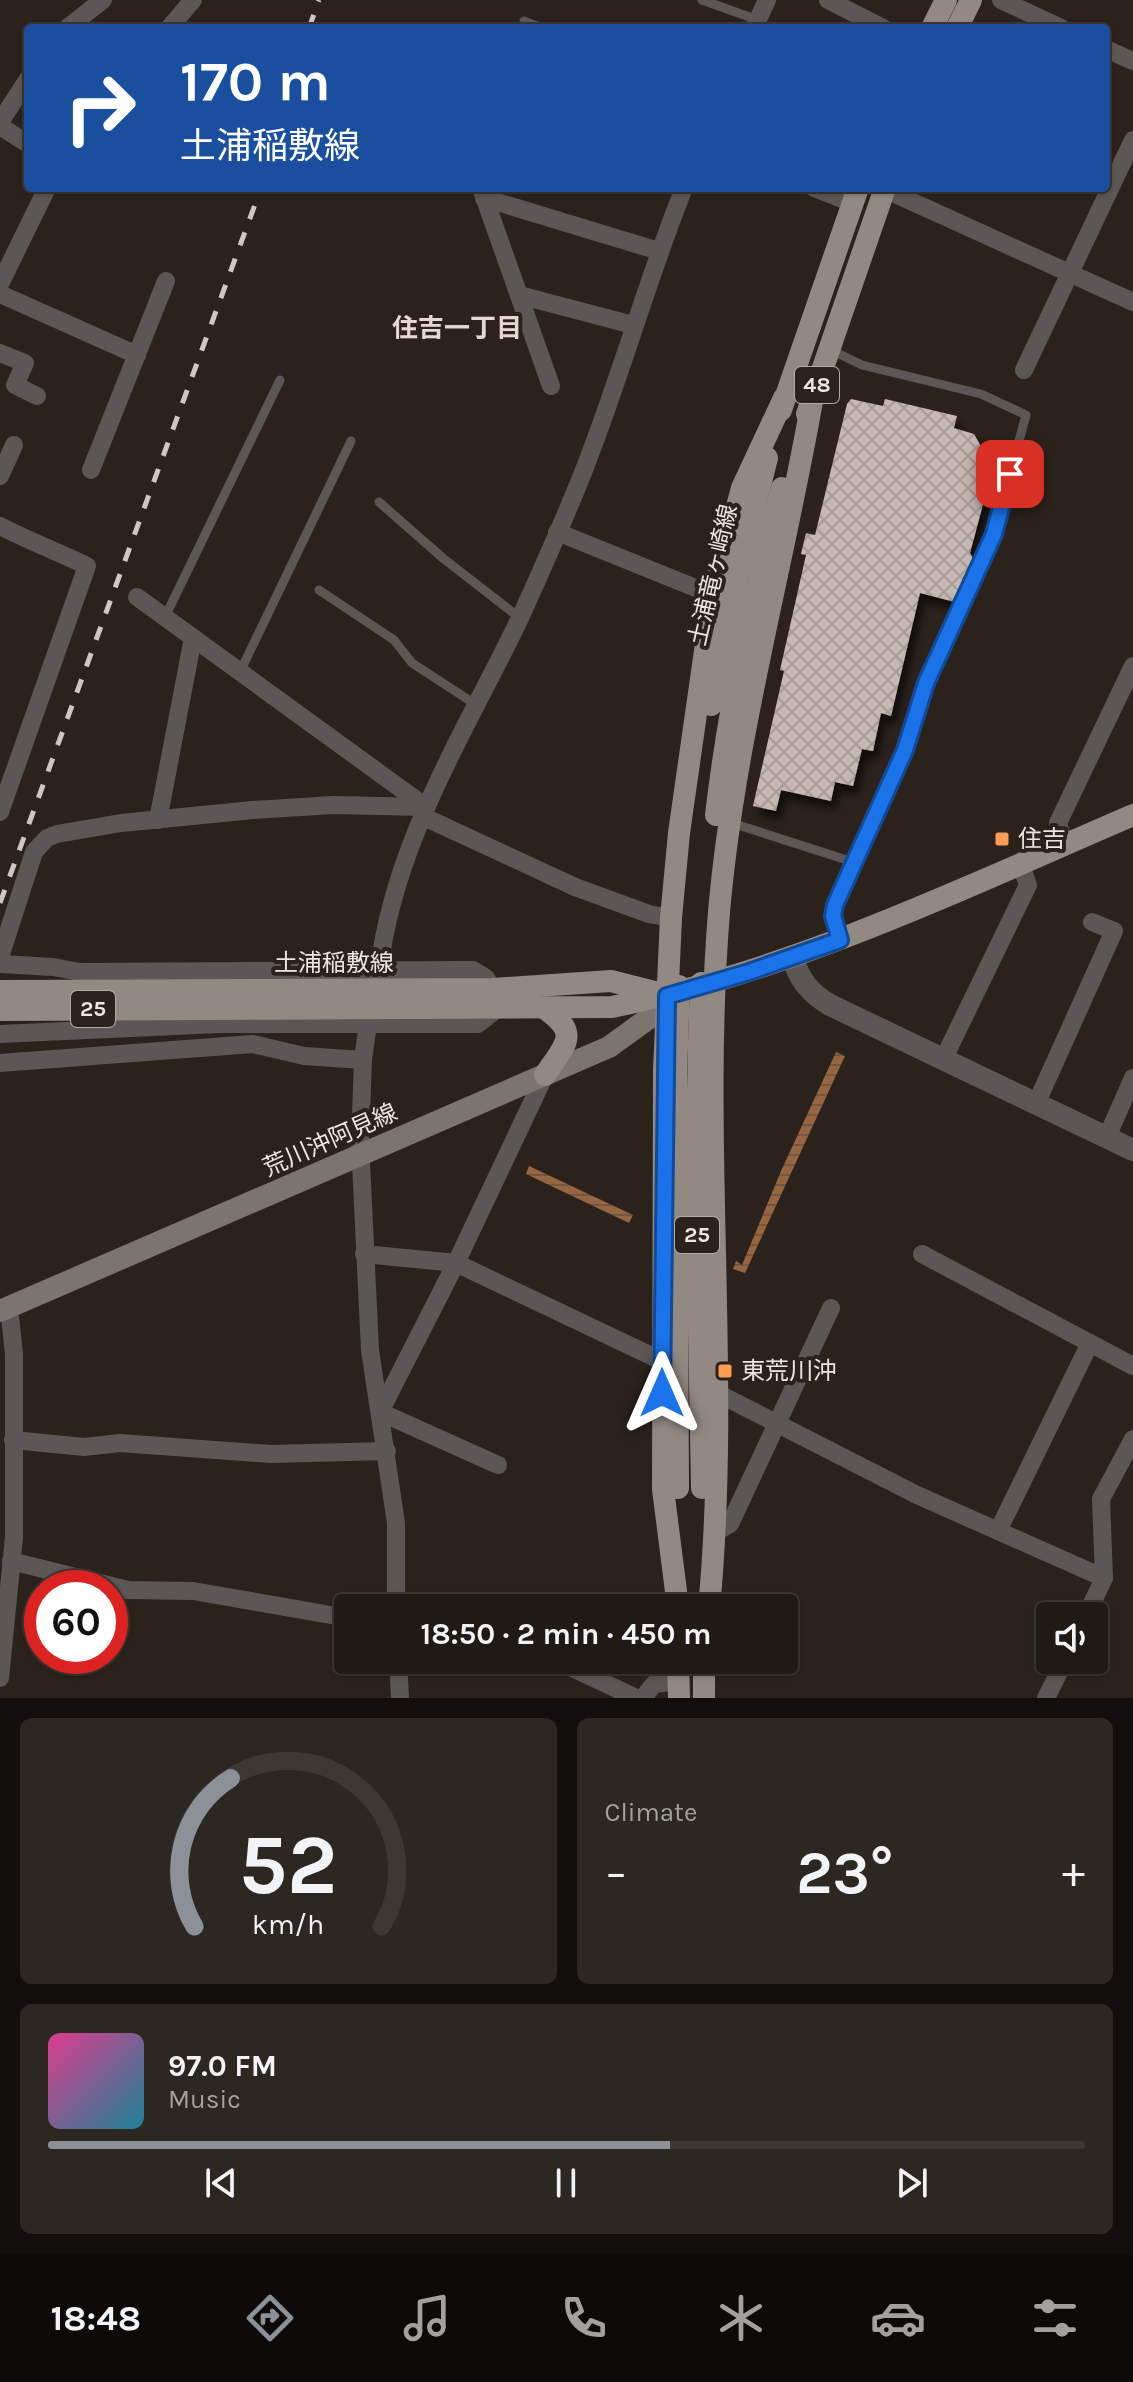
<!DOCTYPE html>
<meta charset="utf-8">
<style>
body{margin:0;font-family:Karla,"Noto Sans JP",sans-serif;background:#2d2722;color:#f1f3f6;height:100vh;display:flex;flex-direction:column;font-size:30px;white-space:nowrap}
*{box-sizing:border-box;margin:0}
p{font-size:26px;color:#a2a1a0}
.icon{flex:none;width:44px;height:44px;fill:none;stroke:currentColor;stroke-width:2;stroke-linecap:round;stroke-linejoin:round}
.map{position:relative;height:1698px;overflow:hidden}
.panel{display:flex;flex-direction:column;gap:20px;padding:20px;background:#120e0c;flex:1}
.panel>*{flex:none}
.banner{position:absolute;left:24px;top:24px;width:1086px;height:168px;border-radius:8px;box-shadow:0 2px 6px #0004,0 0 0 2px #3d3834;background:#1a4fa0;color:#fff;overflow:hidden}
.buttons{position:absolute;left:1036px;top:1602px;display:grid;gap:16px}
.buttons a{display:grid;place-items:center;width:72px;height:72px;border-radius:8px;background:#201a15;box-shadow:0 2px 6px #0004,0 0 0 2px #3d3834;font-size:40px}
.speed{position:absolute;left:24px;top:1570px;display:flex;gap:16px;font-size:40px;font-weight:700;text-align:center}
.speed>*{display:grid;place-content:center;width:104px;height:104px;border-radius:50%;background:#201a15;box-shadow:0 2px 6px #0004,0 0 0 2px #3d3834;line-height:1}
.speed .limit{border:12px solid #d22;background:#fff;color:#111}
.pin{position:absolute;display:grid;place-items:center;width:68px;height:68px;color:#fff;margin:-34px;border-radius:16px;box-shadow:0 4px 12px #0006}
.me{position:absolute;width:88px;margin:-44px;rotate:0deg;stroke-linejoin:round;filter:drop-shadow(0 0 6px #0008)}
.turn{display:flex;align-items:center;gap:28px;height:168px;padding:0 24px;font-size:36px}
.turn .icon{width:104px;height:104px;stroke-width:2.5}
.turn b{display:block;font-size:56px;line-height:68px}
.big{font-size:60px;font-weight:700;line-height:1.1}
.panel .widget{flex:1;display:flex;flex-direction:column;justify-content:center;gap:12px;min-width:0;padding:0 28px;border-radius:12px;background:#2d2722}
.panel .dial{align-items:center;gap:0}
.dial svg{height:208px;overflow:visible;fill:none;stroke:#3d3834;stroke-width:7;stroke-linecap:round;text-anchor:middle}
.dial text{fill:#f1f3f6;stroke:none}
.song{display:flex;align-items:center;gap:24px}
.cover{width:96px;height:96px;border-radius:12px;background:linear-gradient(135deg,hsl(330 70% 55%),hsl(190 70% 35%))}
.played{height:8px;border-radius:4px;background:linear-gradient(90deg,#8c9099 60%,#3d3834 60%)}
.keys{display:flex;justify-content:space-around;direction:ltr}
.heat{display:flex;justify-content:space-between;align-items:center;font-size:44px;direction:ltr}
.panel .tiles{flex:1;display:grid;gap:20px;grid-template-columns:1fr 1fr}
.widget:last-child{grid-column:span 2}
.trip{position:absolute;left:334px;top:1594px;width:464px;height:80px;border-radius:8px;background:#201a15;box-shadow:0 2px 6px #0004,0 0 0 2px #3d3834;font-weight:700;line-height:80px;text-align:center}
.tab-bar{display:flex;height:128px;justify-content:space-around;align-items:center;background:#0d0a08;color:#a2a1a0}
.tab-bar .icon{width:56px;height:56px}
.tab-bar .current{color:#8c9099}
.tab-bar b{font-size:36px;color:#f1f3f6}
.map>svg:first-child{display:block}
.water{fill:url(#water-rules)}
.building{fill:url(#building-cross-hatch);filter:url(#shadow)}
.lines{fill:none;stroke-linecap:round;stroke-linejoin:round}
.service{stroke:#5c5754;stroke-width:9}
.minor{stroke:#5c5754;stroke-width:18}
.tertiary{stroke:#5c5754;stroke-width:22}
.secondary{stroke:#7b746f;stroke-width:22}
.primary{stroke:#938983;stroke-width:22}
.rail{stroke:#cec7c3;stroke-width:5;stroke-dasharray:14 14;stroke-linecap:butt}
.primary-bridge{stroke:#938983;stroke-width:22}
.route-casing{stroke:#114b97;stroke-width:20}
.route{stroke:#1a73e8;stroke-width:14}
.poi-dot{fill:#fd9d54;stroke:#2b221c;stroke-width:3}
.labels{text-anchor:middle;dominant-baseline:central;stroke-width:8;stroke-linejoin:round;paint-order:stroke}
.shield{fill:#2b221c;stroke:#b2aba7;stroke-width:2}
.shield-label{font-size:22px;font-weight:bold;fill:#ece6e2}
.street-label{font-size:24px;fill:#ece6e2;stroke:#2b221c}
.poi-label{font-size:24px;fill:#ece6e2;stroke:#2b221c;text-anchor:start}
.neighbourhood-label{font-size:26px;font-weight:bold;fill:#e4d8d0;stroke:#2b221c}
</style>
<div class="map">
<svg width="1133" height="1698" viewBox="0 0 1133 1698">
<defs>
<pattern id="water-rules" width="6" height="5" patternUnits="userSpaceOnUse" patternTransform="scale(2)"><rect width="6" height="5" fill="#966643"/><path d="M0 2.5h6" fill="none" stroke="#725743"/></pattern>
<pattern id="building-cross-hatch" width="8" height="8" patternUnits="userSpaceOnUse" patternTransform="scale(2)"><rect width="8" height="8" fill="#c4b8b1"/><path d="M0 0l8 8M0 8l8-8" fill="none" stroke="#a59b96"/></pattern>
<filter id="shadow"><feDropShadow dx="5" dy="9" stdDeviation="4" flood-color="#0009"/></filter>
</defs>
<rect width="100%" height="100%" fill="#2b221c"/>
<g class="water">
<path d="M836 1052 845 1056 745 1273 733 1269 736 1261 742 1265 781 1171Z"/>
<path d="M529 1166 633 1215 629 1223 526 1174Z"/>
</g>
<path class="building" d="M851 399 883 406 885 399 957 416 954 428 974 434 982 448 997 452 970 553 974 560 955 602 920 593 891 716 881 713 873 751 862 749 853 786 835 782 831 801 781 790 776 811 753 806 784 671 780 670 806 555 801 554 806 533 815 535 847 404Z"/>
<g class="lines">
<g class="service">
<path d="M702 0 758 20"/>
<path d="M524 21 542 28"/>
<path d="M829 349 862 365 981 394 1026 415 994 534 926 683 905 750 835 905 833 916 840 940"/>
<path d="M379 502 444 559 520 618"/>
<path d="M319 590 394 640 412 663 475 704"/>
<path d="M165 617 280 380"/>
<path d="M240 672 351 441"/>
<path d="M732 823 853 862"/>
</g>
<g class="minor">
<path d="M828 0 883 28"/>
<path d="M1001 0 1061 28"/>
<path d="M67 28 103 0"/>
<path d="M169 28 193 0"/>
<path d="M754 28 767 0"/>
<path d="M1106 49 1133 61"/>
<path d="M0 122 28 79"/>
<path d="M0 126 28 144"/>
<path d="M481 188 551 386"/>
<path d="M814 188 852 203"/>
<path d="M882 188 1133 302"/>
<path d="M484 198 659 251"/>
<path d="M0 284 47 188"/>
<path d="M0 294 137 355"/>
<path d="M519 295 633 325"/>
<path d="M0 353 25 363 15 385 37 396"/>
<path d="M1024 370 1133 140"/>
<path d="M91 470 166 281"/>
<path d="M0 476 14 445"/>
<path d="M0 526C29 541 58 552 87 566L0 812"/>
<path d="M557 532 713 595"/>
<path d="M137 597 426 807"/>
<path d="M422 816 575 887 649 914 671 918"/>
<path d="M158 820 193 638"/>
<path d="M1064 844 1058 823 1133 666"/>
<path d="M0 957 34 852 47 838 57 834 121 823 253 810 333 805 426 807"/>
<path d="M0 964 53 967 80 972 473 970 486 978 492 989"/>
<path d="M379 970C394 842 466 731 520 618 540 574 560 529 578 485 618 387 645 285 684 188"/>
<path d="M0 1034 218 1024H478L498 1008"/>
<path d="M363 1060 368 1023"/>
<path d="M943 1060 1028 885 1020 863"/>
<path d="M0 1063 253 1044 304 1056 363 1060 360 1142 370 1350 396 1523V1608"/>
<path d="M1036 1104 1114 931 1092 922"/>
<path d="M1107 1137 1133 1078"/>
<path d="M364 1254 456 1263 662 1361"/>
<path d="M922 1254 1133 1366"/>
<path d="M717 1393 917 1495 1104 1578"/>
<path d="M380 1412 456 1263 545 1075"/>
<path d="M380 1412 498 1465"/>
<path d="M13 1440 84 1447 120 1443 271 1454 387 1451"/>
<path d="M998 1531 1090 1343"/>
<path d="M716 1532 730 1524 831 1308"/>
<path d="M11 1561 128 1590 193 1591 348 1618"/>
<path d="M1086 1616 1104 1578 1101 1499 1133 1439"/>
<path d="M398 1660 400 1698"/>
<path d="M560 1662 636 1698"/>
<path d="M0 1678 14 1537V1354L9 1307"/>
<path d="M643 1698 654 1684 679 1681"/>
<path d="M1046 1698 1065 1660"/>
</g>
<path class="tertiary" d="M793 958C799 980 810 993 830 1005L1133 1150"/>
<path class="secondary" d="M0 1311 609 1047 649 1018 667 996"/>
<g class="primary">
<path d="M932 28 946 0"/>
<path d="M957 28 971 0"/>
<path d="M781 410 858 188"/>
<path d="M807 414 885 188"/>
<path d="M711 705 736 580 767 458"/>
<path d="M716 815C729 704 752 596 782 488"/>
<path d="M0 991 492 989 611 981 662 994"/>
<path d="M544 1008C581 1034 566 1043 545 1075"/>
<path d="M0 1010 612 1007C795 970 963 888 1133 815"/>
<path d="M678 1607 663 1489 664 1070 671 918 679 833 713 595 742 488 784 398"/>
<path d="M709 1608C731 1377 700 1143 719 912 734 739 782 572 812 401"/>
<path d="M678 1660 679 1698"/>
<path d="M704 1660V1698"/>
</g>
<g class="rail">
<path d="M309 28 319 0"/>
<path d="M0 903 261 188"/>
</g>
<g class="primary-bridge">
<path d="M701 983C694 1151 699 1319 702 1488"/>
<path d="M678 1488 676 1075 679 986"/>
</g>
</g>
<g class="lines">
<g class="route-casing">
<path id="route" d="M662 1393 667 996 749 972 840 940 833 916 835 905 905 750 926 683 994 534 1010 474"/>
</g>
<use href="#route" class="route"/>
</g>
<g class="poi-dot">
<rect x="994" y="831" width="16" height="16" rx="4"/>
<rect x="717" y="1363" width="16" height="16" rx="4"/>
</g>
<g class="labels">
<g class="shield">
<rect x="795" y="367" width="44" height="36" rx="6"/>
<rect x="71" y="991" width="44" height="36" rx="6"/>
<rect x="675" y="1217" width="44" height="36" rx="6"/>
</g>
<g class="shield-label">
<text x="817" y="385">48</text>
<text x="93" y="1009">25</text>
<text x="697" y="1235">25</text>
</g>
<g class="street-label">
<text transform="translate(713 575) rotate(-77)">土浦竜ヶ崎線</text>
<text x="334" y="963">土浦稲敷線</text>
<text transform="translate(330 1140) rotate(-24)">荒川沖阿見線</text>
</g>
<g class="poi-label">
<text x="1018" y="839">住吉</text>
<text x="741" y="1371">東荒川沖</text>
</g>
<g class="neighbourhood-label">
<text x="457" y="328">住吉一丁目</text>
</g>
</g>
</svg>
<div class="buttons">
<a><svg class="icon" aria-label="sound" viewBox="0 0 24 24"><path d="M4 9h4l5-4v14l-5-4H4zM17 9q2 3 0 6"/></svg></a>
</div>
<div class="speed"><div class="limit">60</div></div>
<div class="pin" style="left:1010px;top:474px;background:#d93025"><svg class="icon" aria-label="arrive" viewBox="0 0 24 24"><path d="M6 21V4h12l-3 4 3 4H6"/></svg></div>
<svg class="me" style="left:662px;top:1393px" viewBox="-20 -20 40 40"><path d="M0-17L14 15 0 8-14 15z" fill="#1a73e8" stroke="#fff" stroke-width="4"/></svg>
<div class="trip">18:50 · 2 min · 450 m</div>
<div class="banner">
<div class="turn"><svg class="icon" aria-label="right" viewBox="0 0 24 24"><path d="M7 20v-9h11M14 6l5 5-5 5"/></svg><div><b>170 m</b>土浦稲敷線</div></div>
</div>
</div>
<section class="panel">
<div class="tiles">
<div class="widget dial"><svg viewBox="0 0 100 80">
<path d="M14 69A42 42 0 1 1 86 69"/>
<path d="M14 69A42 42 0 0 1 28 12" stroke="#8c9099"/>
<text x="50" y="56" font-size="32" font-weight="700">52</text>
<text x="50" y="72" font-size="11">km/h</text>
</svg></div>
<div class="widget"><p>Climate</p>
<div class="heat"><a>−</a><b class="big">23°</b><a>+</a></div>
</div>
<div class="widget">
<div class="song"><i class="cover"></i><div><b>97.0 FM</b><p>Music</p></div></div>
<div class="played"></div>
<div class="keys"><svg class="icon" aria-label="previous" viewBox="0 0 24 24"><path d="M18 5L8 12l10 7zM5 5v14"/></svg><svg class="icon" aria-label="pause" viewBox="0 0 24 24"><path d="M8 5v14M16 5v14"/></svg><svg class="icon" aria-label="next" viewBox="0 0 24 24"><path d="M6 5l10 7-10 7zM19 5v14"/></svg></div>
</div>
</div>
</section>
<nav class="tab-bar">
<b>18:48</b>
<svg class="icon current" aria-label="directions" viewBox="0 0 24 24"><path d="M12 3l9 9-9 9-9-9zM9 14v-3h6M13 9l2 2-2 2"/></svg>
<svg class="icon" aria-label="music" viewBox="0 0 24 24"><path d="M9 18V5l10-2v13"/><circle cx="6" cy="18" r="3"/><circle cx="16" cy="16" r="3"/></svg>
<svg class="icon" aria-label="phone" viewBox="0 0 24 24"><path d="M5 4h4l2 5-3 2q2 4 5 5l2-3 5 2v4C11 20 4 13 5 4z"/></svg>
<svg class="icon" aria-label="climate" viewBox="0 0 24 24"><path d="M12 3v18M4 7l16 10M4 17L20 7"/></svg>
<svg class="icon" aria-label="car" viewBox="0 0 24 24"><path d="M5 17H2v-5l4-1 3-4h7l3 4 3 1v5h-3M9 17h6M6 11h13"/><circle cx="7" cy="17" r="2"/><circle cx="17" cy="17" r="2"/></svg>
<svg class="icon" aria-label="filters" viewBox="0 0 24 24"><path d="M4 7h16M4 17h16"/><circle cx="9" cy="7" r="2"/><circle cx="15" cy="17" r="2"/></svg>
</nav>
